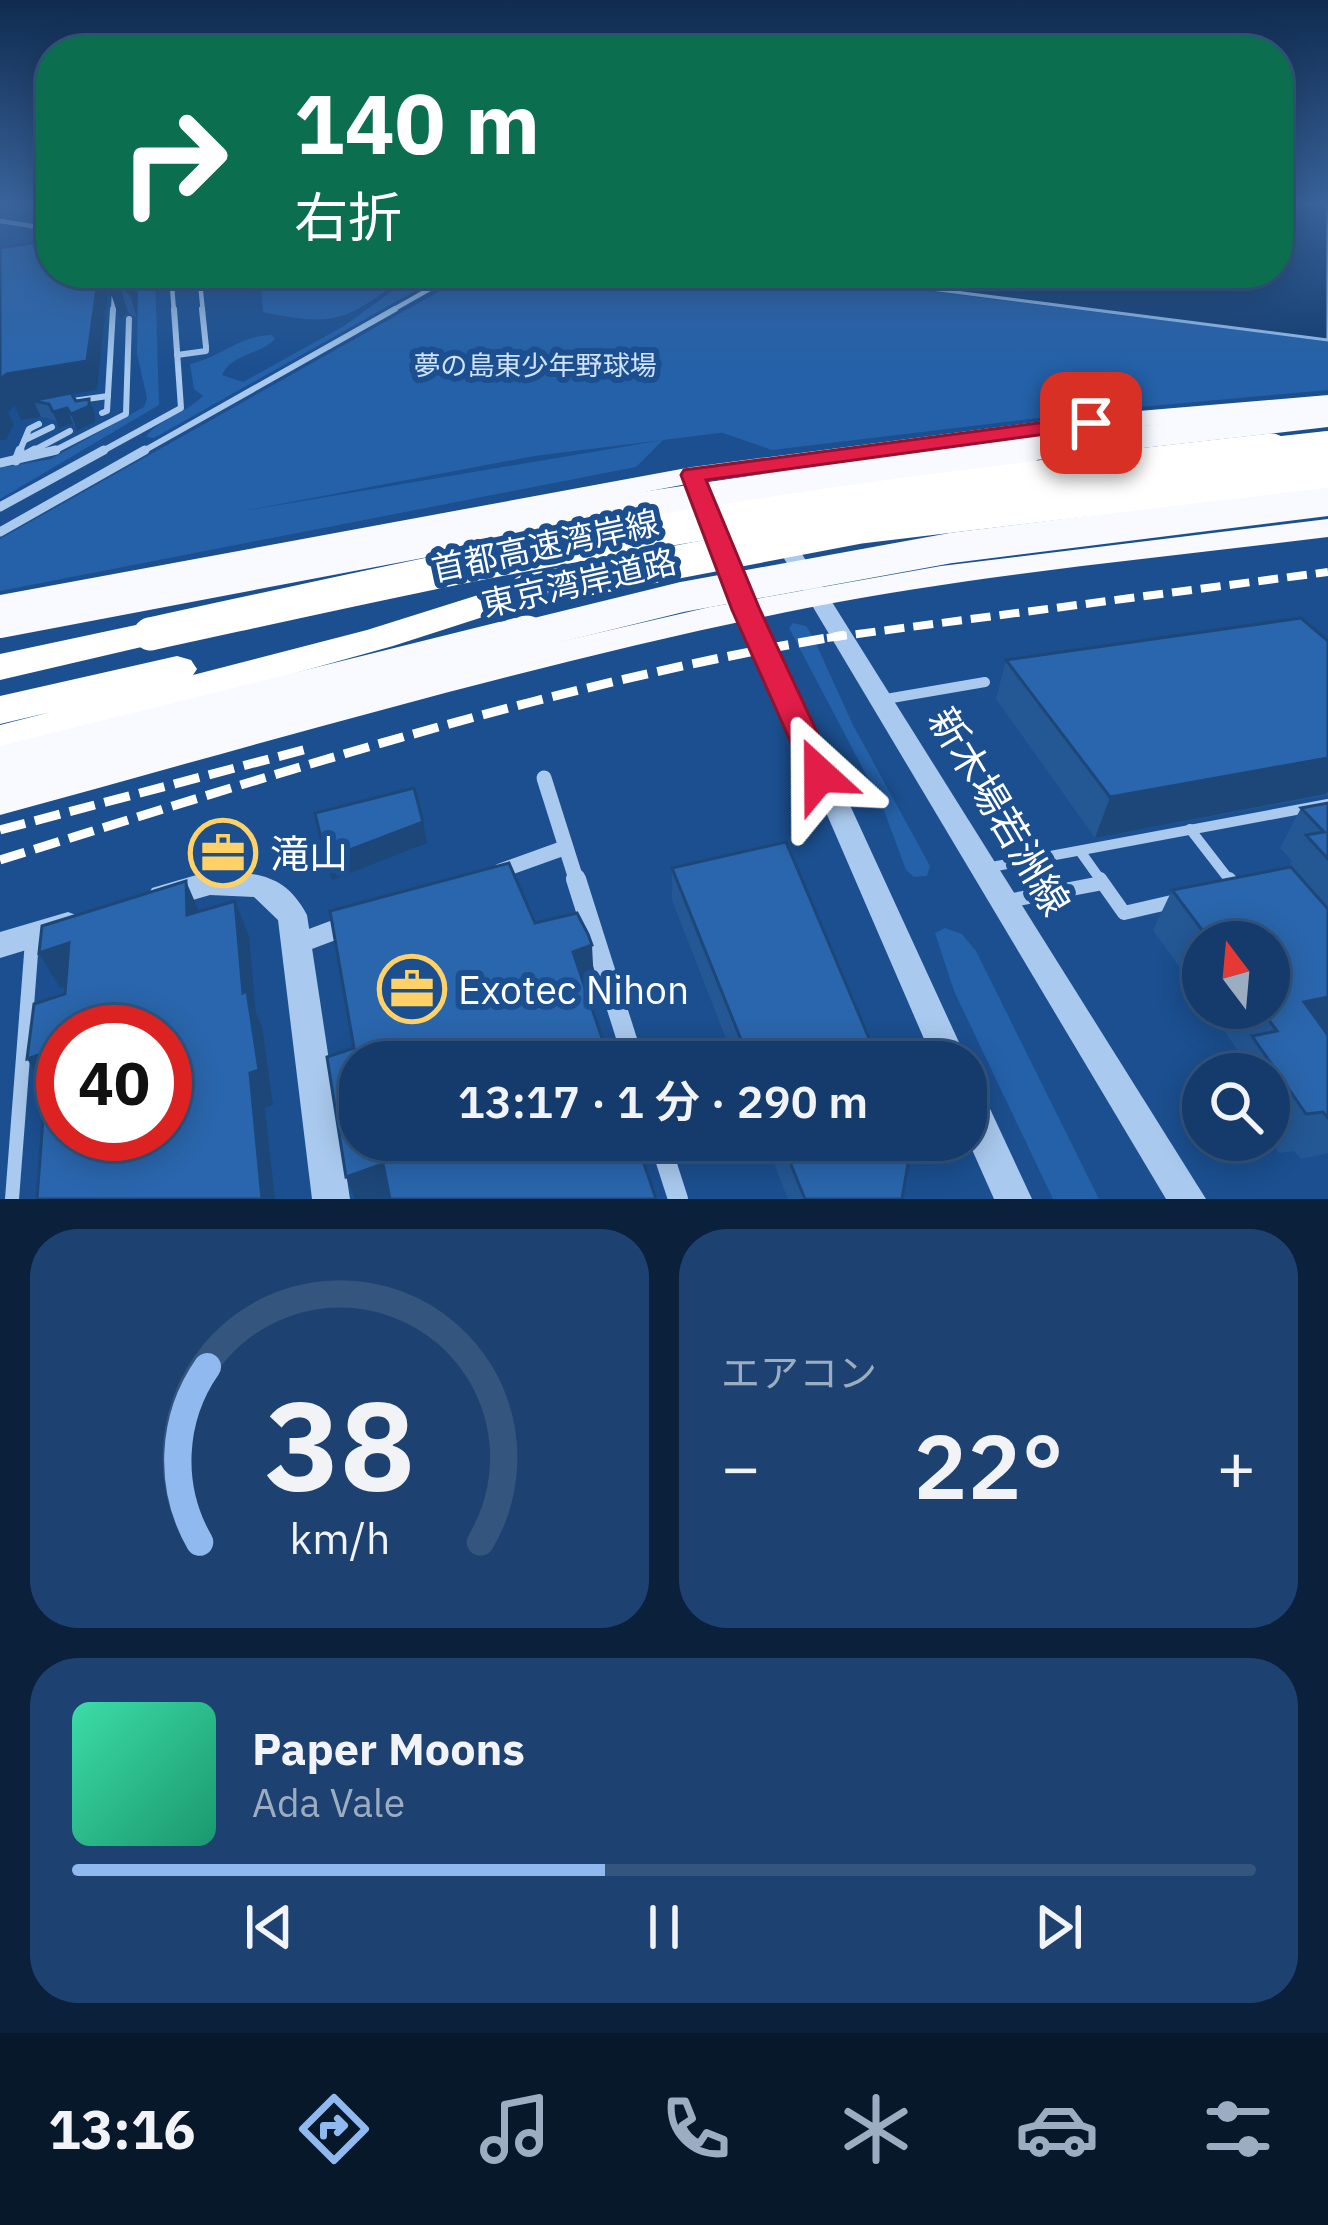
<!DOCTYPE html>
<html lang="ja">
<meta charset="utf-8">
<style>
body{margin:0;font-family:"IBM Plex Sans","Noto Sans JP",sans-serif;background:#1d4271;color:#f1f3f6;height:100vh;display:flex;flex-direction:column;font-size:45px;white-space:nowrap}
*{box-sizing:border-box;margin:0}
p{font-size:39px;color:#9dadc1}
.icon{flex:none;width:66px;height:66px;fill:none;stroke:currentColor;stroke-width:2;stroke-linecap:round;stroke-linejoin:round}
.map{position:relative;height:1199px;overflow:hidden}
.panel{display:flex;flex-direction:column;gap:30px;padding:30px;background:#0b203b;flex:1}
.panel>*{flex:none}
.hud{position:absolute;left:36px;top:36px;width:1257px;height:252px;border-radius:48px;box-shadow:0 6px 30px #0003,0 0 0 3px #33557e;background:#0b6e4f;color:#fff;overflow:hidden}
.needle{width:78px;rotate:344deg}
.tools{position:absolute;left:1182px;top:921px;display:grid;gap:24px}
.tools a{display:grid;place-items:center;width:108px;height:108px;border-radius:50%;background:#143b6b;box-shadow:0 6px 30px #0003,0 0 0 3px #33557e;font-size:60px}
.speed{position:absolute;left:36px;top:1005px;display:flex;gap:24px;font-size:60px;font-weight:700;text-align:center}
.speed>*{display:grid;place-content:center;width:156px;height:156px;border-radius:50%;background:#143b6b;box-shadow:0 6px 30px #0003,0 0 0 3px #33557e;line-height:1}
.speed .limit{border:18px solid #d22;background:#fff;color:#111}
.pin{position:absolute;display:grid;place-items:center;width:102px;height:102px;color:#fff;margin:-51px;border-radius:24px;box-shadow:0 6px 18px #0006}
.me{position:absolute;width:132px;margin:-66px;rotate:336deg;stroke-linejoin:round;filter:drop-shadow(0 0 9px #0008)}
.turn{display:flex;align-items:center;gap:42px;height:252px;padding:0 60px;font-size:54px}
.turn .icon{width:156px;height:156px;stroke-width:2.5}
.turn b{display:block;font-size:84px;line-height:102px}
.big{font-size:90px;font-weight:600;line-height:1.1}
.panel .tile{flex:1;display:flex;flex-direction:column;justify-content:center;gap:18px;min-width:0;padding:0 42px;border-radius:48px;background:#1d4271}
.panel .dial{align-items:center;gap:0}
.dial svg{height:312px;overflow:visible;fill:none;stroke:#33557e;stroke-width:7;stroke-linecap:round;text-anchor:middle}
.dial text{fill:#f1f3f6;stroke:none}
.song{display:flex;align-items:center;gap:36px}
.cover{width:144px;height:144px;border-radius:18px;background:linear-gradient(135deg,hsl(160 70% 55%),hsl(160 70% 35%))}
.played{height:12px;border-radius:6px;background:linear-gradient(90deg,#90b9f0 45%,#33557e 45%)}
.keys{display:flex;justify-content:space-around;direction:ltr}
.heat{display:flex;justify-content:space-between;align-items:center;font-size:66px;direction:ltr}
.panel .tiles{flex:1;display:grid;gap:30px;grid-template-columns:1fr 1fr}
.tile:last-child{grid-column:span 2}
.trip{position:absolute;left:339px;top:1041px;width:648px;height:120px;border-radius:48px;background:#143b6b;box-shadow:0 6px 30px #0003,0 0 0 3px #33557e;font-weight:600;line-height:120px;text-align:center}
.menu{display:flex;height:192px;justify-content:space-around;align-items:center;background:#08182b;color:#9dadc1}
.menu .icon{width:84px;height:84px}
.menu .active{color:#90b9f0}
.menu b{font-size:54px;color:#f1f3f6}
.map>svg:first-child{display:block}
.green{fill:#2461a8}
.water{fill:#123a6d;stroke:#9cc4f0;stroke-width:3}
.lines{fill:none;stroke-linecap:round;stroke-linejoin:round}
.service-far4{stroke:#a9c9ee;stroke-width:4.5}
.service-far3{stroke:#a9c9ee;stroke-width:6}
.service-far2{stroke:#a9c9ee;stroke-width:9}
.service-far1{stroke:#a9c9ee;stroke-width:10}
.service{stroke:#a9c9ee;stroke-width:14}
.minor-far1{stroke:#a9c9ee;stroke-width:15}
.minor{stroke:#a9c9ee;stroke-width:20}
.tertiary{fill:#a9c9ee;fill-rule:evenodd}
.trunk{fill:#f8faff;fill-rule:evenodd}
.motorway{fill:#fff;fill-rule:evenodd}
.rail-far1{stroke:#fff;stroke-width:8;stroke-dasharray:20 9;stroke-linecap:butt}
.rail{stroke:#fff;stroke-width:9;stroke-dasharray:26 10;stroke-linecap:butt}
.trunk-bridge-far2{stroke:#f8faff;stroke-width:22}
.trunk-bridge-far1{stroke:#f8faff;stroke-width:30}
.trunk-bridge{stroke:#f8faff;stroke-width:39}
.motorway-bridge-far1{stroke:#fff;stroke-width:26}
.motorway-bridge{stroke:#fff;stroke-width:33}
.wall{fill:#245895}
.shaded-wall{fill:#1d4779}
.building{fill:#2a66ad;stroke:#1d4779;stroke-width:3;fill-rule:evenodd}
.route{fill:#e11d48;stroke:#92132f;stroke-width:3}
.labels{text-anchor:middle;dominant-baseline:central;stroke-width:12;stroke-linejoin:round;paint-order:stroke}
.far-park-label{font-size:27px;fill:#cfe3fa;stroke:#1b4f8f}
.street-label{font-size:33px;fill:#fff;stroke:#1b4f8f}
.near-street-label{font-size:39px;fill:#fff;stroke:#1b4f8f}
.near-poi-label{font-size:39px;fill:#fff;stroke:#1b4f8f;text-anchor:start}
</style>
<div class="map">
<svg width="1328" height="1199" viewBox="0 0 1328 1199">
<rect width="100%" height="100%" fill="#1b4f8f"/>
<g class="green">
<path d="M155 273 159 405 0 499V468L51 459 144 407 147 398 137 354 138 275Z"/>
<path d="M260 273H411C348 317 342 329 263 312Z"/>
<path d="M417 273H447L154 438 146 437C155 422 186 413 203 396L194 389 190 364C222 357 238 336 272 335L275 339C260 355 232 353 222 375L243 382 344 326Z"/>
<path d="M472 273H783L1328 341V390L1096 411 772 450 720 432 952 404 534 456 243 511 663 440 636 467 0 591V539Z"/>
<path d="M793 623 806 626 812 635 853 725 930 866 927 876 914 877 906 870 882 805 789 628Z"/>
<path d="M945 928 962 934 976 951 1099 1199H1053L954 991 935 933Z"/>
</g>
<path class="water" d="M1278 203H1328V340L807 273H1278Z"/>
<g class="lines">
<g class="service-far4">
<path d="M0 221 51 229"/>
<path d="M171 273 174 312"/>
<path d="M199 273 203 312"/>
<path d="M113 312 114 295"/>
<path d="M389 312 458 273"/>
</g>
<g class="service-far3">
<path d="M202 309 206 347"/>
<path d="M177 355 206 351V347"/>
<path d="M66 402 108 396"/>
<path d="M102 413 107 411 113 309"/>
<path d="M25 440 52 427"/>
<path d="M19 453 29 429 39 424"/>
<path d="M29 453 70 431"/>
<path d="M50 453 126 414 129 319"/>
<path d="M99 453 181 408 174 309"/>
<path d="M140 453 395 309"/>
</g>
<g class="service-far2">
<path d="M26 455 35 450"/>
<path d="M16 461 20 450"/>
<path d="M0 463 56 450"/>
<path d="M0 507 104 450"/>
<path d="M0 532 145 450"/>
</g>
<g class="service-far1">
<path d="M880 700 985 682"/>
<path d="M1190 829 1231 882"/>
<path d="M1080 851 1102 882"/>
<path d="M986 868 1328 804"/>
</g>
<g class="service">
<path d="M1100 879 1124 913 1176 901"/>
<path d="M1229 879 1235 886"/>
<path d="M1008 901 1102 883"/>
<path d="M12 1199 32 941"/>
</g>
<g class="minor-far1">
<path d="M544 778 577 882"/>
<path d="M500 871 564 848"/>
</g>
<g class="minor">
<path d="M576 879 634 1062"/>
<path d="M297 944 345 926"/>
<path d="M659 1140 678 1199"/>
</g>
<g class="tertiary">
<path d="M780 529 790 535 1206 1199H1166L770 535Z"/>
<path d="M719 536 729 542 963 1051 968 1062 966 1067V1062H934L709 542Z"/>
<path d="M210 871C253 873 284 871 307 915L350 1199H312L278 920 254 897 210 895 162 909 152 906 147 897 152 888Z"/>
<path d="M68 912 79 916 83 925 79 934 0 958V932Z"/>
<path d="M966 1078 978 1083 1032 1199H994L966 1136Z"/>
</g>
<g class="trunk">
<path d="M1328 395V409L1091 431 692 483 0 615V595L692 467 1091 415Z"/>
<path d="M1328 519V537C1154 559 979 574 807 608 535 662 268 742 0 815V783L507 654 710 607 941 566Z"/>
</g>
<g class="motorway">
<path d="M526 580 539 583 544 591 539 599 393 646 0 755V725L51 712 0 724V696L177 656 191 660 197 669 193 675 367 630Z"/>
<path d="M150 622 163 626 169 634 163 642 0 680V654Z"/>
</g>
<path class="rail-far1" d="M827 638 1328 572"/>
<g class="rail">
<path d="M0 830 307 749"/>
<path d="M0 860C279 773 556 682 845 635"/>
</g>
<path class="trunk-bridge-far2" d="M1001 453 1328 416"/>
<g class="trunk-bridge-far1">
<path d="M0 623 495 529 1026 450"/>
<path d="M515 638 682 597 951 548 1328 501"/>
</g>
<path class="trunk-bridge" d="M0 766 527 635"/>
<path class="motorway-bridge-far1" d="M1244 453 1328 444"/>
<g class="motorway-bridge">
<path d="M526 591 860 527 1328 471"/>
<path d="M150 634C298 602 446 568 596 542 820 502 1046 475 1272 450"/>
</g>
</g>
<g class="wall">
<path d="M0 248 51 273H141L138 277 137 318 128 312 120 320 112 290 108 292 97 390 72 394 76 401 95 415V422L77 431 73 424 59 428 55 420 41 417 21 420 15 406 8 412 14 425 6 440Z"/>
<path d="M1328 641V795L1095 838 996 699 1006 660Z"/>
<path d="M1328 803V1031L1325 1032 1328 1035V1153L1301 1159 1294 1151 1279 1153 1269 1138V1074H1229L1241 1055 1208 1008H1269V942H1203V1000L1153 930 1172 890 1288 867 1292 861 1280 848 1301 808Z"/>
<path d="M672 868 879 1062H735L672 900Z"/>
<path d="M765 1140H912L902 1199H788Z"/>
</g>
<g class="shaded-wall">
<path d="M99 273H111L116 288 108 292 97 390 18 403 34 401 41 417 21 420 15 406 8 412 14 425 6 440H0V379Z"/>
<path d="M130 273H141L138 277 137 318 129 292Z"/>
<path d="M120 286 128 312 120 320 111 294Z"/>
<path d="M89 399 95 415V422L77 431 71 414Z"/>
<path d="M67 408 73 424 59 428 53 412Z"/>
<path d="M1328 758V791L1326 794 1095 838 1110 797Z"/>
<path d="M423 822 427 843 332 880 326 859Z"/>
<path d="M186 881 201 916 187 915Z"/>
<path d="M235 901 249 936 256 1013 262 1026 273 1105 265 1108 275 1199H262Z"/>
<path d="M69 943 89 979 60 988 39 953Z"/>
<path d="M592 945 594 984 576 991 573 952Z"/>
<path d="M1328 997V1031L1278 1042 1304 1002Z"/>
<path d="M48 1052 50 1093 27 1059Z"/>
<path d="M383 1164 395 1199H355L346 1177Z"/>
</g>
<g class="building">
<path d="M51 240V273H99L87 361 7 374 0 379V248Z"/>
<path d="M112 273H130L129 292 120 286 111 294Z"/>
<path d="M71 393 76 401 89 399V406L71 414 67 408 53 412 49 404 34 401 15 404Z"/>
<path d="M1301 618 1328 641V758L1110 797 1006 660Z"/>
<path d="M414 788 423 822 326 859 315 813Z"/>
<path d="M1328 803V859L1306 835 1324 832 1301 808Z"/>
<path d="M786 842 879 1062H750L672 868Z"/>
<path d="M509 863 535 923 577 913 588 934 592 945 573 952 610 1062H360V1140H636L656 1199H390L383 1164 346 1177 327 1057 354 1048 330 911Z"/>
<path d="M1291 867 1328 909V997L1304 1002 1328 1035V1118L1323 1112 1306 1114 1252 1036 1277 1031 1260 1008H1269V942H1211L1172 890Z"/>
<path d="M186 881 187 915 235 901 243 993 247 991 259 1070 250 1073 262 1199H37L48 1052 27 1059 34 1004 65 994 69 943 39 953 42 926ZM63 1032H165V1134H63Z"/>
<path d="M781 1140H912L902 1199H805Z"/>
</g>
<linearGradient id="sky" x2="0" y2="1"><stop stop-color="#0f2b4f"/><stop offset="0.55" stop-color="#39639b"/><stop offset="1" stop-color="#39639b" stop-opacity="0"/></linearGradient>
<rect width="1328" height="370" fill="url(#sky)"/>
<path class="route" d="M1091 416 1101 423 1098 427 706 480 760 610 837 775 832 783H809L732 610 681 475 684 470Z"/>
<defs>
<g id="office-ring" transform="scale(3.45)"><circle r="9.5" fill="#1b4f8f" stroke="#ffd166" stroke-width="1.5"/><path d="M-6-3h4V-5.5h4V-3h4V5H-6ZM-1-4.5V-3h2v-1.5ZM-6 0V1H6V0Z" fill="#ffd166"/></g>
</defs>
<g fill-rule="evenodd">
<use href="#office-ring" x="223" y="853"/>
<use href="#office-ring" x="412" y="989"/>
</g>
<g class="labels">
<g class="far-park-label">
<text x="535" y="364">夢の島東少年野球場</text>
</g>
<g class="street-label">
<text transform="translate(545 545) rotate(-12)">首都高速湾岸線</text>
<text transform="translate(579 582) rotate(-13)">東京湾岸道路</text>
</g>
<g class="near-street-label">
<text transform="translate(1000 811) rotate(59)">新木場若洲線</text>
</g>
<g class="near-poi-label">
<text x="270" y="853">滝山</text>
<text x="458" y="989">Exotec Nihon</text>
</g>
</g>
</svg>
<div class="tools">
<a><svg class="needle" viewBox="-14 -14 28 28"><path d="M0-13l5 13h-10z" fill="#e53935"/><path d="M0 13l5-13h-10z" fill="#9dadc1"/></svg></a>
<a><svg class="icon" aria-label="search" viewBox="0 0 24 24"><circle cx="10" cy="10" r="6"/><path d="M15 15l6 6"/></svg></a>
</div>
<div class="speed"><div class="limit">40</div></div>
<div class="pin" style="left:1091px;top:423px;background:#d93025"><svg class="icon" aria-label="arrive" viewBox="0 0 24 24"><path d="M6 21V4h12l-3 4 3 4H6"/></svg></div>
<svg class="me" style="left:820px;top:775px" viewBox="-20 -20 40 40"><path d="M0-17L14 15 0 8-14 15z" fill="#e11d48" stroke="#fff" stroke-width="4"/></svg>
<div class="trip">13:17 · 1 分 · 290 m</div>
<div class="hud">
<div class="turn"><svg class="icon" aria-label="right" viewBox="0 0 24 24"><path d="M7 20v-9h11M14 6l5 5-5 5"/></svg><div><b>140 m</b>右折</div></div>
</div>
</div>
<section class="panel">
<div class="tiles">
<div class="tile dial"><svg viewBox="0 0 100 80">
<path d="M14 69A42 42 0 1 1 86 69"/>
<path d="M14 69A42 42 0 0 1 16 24" stroke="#90b9f0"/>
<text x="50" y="56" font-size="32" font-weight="700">38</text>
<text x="50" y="72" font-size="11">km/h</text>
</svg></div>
<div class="tile"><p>エアコン</p>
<div class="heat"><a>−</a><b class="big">22°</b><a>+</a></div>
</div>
<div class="tile">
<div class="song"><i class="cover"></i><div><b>Paper Moons</b><p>Ada Vale</p></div></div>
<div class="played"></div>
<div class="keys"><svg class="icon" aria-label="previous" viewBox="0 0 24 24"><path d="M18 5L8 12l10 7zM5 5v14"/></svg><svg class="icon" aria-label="pause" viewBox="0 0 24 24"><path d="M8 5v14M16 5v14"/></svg><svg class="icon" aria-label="next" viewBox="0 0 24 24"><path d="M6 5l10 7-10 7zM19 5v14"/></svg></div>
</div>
</div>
</section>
<nav class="menu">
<b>13:16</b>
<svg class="icon active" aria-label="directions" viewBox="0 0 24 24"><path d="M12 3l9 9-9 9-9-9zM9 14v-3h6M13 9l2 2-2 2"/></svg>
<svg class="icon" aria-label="music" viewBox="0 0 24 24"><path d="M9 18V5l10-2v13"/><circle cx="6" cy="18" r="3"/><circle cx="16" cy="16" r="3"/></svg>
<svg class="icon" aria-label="phone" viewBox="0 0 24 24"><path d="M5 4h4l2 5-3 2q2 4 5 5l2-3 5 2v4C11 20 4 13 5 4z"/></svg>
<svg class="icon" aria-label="climate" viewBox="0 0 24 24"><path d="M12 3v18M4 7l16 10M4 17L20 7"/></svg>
<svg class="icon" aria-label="car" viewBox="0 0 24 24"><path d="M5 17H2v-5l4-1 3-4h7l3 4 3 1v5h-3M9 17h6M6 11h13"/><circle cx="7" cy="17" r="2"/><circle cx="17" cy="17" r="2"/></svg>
<svg class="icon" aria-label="filters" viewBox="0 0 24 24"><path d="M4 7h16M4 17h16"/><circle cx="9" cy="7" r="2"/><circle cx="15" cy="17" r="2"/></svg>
</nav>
